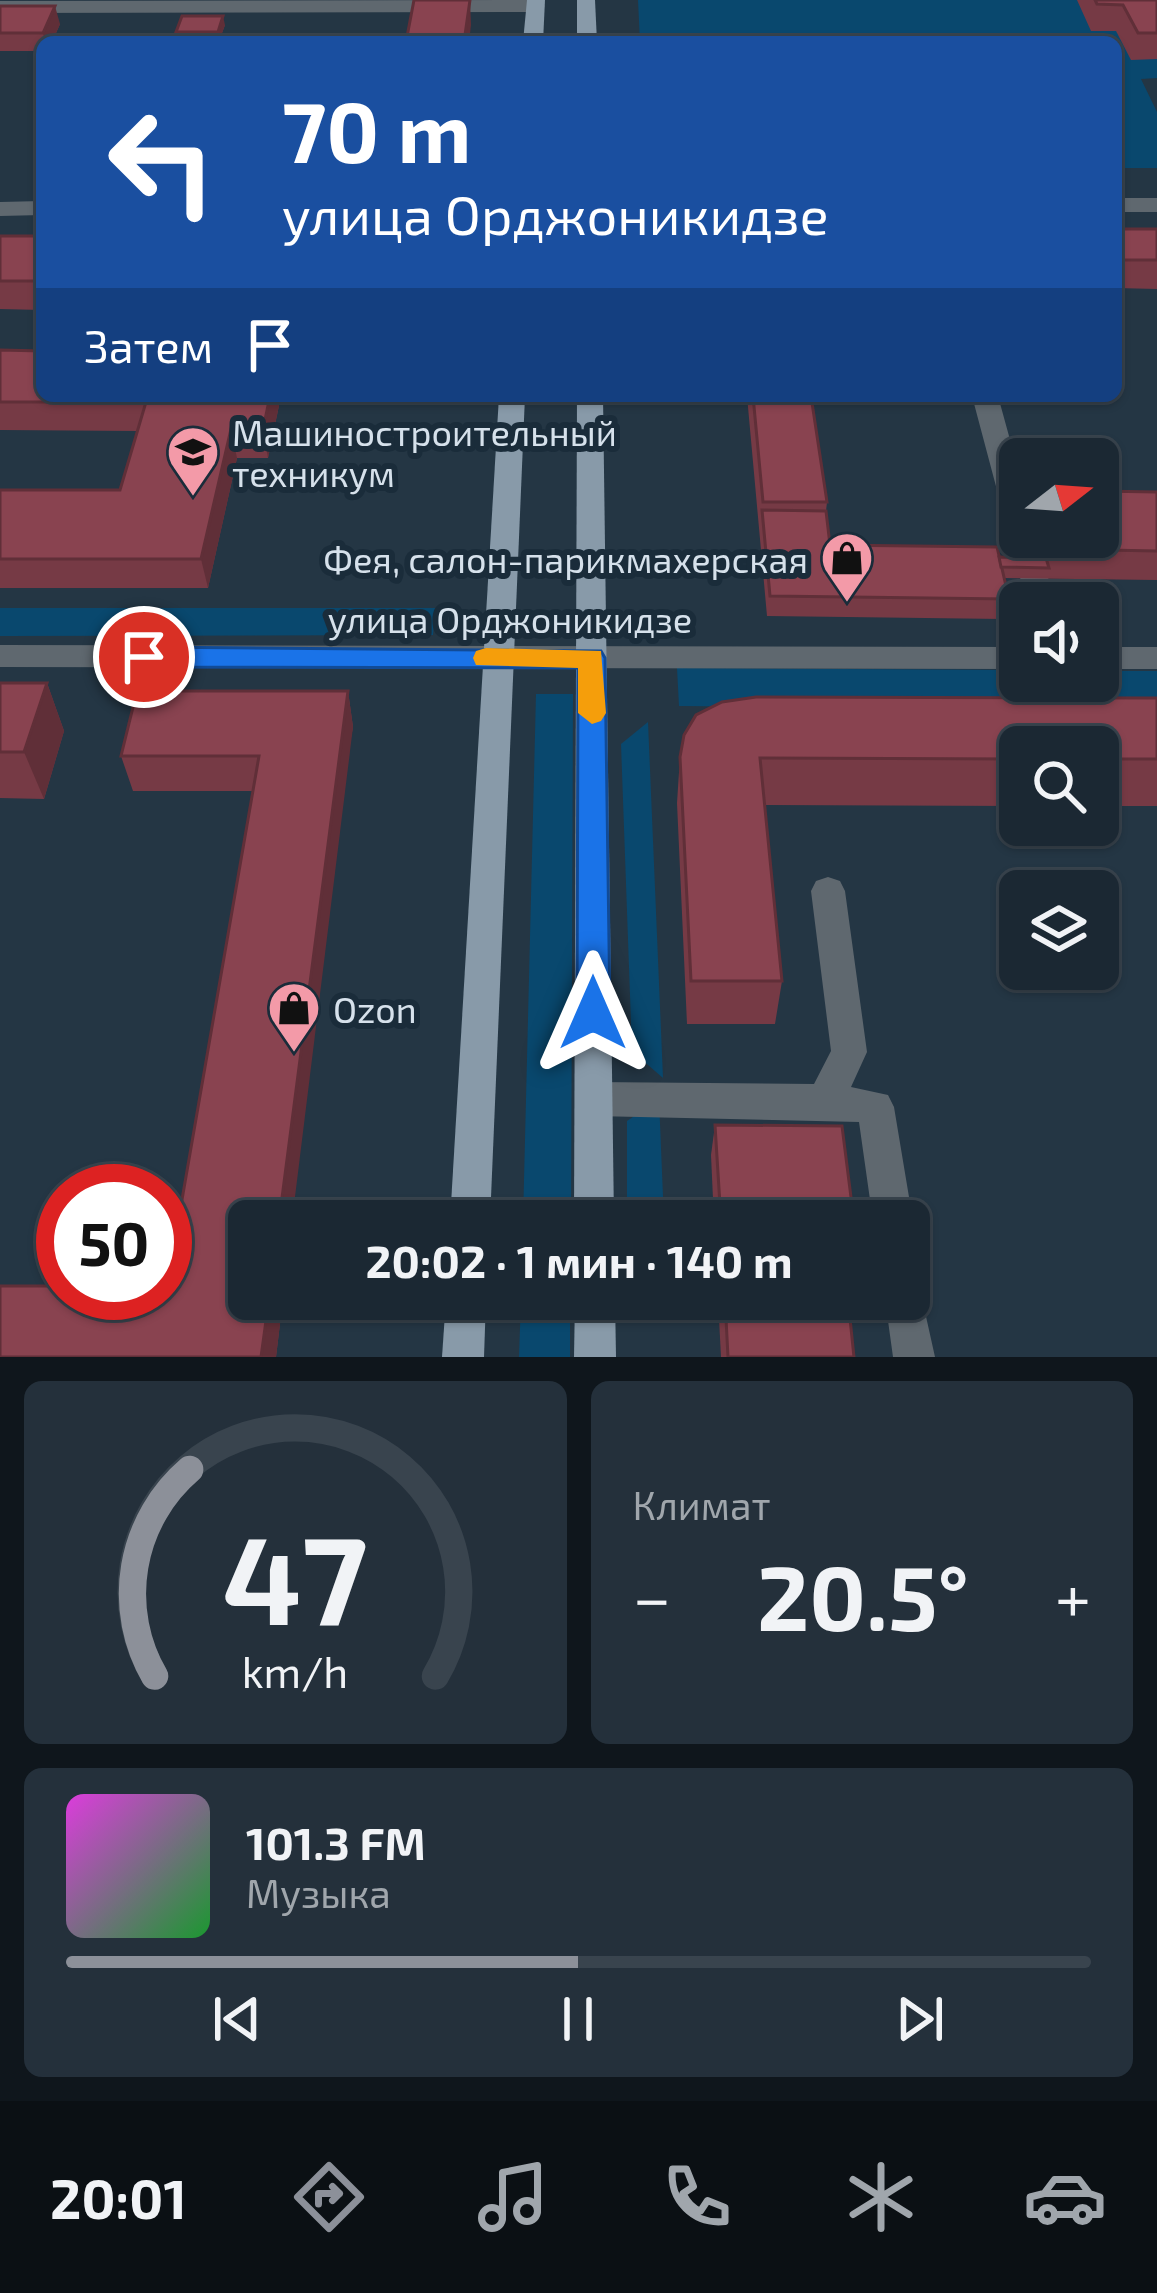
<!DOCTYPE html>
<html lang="ru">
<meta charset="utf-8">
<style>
body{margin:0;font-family:"Exo 2",sans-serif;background:#24303b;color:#f1f3f6;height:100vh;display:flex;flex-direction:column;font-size:45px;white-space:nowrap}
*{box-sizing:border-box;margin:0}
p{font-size:39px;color:#a0a6ac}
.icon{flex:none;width:66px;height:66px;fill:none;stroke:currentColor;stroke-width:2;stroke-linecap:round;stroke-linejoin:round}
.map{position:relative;height:1357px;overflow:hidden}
.drawer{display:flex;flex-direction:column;gap:24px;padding:24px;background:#0f161c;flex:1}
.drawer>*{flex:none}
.guide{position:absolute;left:36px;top:36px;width:1086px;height:366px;border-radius:18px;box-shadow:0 3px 9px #0004,0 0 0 3px #39444e;background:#1a4fa0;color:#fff;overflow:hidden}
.needle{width:78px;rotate:73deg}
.fabs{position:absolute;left:999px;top:438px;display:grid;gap:24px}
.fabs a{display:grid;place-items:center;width:120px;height:120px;border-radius:18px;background:#1b2833;box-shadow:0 3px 9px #0004,0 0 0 3px #39444e;font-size:60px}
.speed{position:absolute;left:36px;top:1164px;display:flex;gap:24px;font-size:60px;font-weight:700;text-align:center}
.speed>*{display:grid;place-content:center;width:156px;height:156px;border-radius:50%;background:#1b2833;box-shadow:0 3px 9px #0004,0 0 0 3px #39444e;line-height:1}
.speed .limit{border:18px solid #d22;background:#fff;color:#111}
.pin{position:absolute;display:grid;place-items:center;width:102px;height:102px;color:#fff;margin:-51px;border:6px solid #fff;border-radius:50%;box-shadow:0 3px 12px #0007}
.me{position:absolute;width:132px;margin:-66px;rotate:0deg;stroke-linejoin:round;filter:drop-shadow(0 0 9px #0008)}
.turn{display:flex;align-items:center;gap:42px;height:252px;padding:0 48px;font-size:54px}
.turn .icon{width:156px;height:156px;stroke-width:2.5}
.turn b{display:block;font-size:84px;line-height:102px}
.then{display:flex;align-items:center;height:114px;padding:0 48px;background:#0003;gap:24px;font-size:45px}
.big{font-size:90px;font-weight:700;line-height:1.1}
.drawer .widget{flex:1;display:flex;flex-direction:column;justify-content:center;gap:18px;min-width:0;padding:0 42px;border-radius:18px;background:#24303b}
.drawer .dial{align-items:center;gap:0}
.dial svg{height:312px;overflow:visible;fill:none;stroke:#39444e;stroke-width:7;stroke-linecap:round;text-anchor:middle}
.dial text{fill:#f1f3f6;stroke:none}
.song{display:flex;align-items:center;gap:36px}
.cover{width:144px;height:144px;border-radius:18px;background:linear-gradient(135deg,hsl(300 70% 55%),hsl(130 70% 35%))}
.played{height:12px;border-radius:6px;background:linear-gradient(90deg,#8c9099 50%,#39444e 50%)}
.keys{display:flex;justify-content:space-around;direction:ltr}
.heat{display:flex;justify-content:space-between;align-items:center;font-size:66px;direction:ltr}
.drawer .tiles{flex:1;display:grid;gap:24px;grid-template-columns:1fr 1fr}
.widget:last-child{grid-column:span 2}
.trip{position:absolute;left:228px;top:1200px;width:702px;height:120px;border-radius:18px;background:#1b2833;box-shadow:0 3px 9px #0004,0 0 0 3px #39444e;font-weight:700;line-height:120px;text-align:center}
.tabs{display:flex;height:192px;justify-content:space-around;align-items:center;background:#0b1014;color:#a0a6ac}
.tabs .icon{width:84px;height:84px}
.tabs .selected{color:#8c9099}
.tabs b{font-size:54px;color:#f1f3f6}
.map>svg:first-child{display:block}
.green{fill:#09486e}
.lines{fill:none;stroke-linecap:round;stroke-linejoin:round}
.minor{fill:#5f686f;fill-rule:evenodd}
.major{fill:#889aa9;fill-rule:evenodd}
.wall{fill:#763a45}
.shaded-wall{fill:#602f38}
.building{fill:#894350;stroke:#602f38;stroke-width:3}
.route{fill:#1a73e8;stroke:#114b97;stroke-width:3}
.slow{fill:#f59e0b}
.labels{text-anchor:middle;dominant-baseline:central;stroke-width:12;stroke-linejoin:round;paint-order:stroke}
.poi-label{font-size:36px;fill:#d6e1eb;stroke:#1a2c3a;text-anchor:start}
.street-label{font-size:36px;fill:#d6e1eb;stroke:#1a2c3a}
</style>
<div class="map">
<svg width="1157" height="1357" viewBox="0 0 1157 1357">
<rect width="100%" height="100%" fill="#243644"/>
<g class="green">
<path d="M638 0H1157V78L1141 79 1157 112V168H1116V42H640Z"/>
<path d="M0 608H435L433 635 0 636Z"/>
<path d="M677 668 1020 670V681H1098V671H1157V710L679 706Z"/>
<path d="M536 694H573L571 1221H523Z"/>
<path d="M648 722 663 1078 632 1051 621 744Z"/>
<path d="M659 1099 664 1221H627V1121Z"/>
<path d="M521 1299H570V1357H519Z"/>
</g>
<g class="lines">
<g class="minor">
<path d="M0 1 536 0 545 6 536 12 0 13Z"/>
<rect x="1116" y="198" width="41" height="14"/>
<path d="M42 201V215L0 216V202Z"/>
<path d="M972 396H998L1020 476V537H1037L1055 603H1027L1009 537 1013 531 1006 524Z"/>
<path d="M0 645 1020 647V669L0 667Z"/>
<rect x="1098" y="647" width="59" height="22"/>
<path d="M828 877 840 881 845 891 867 1052 851 1087 888 1095 894 1107 913 1221 909 1230V1221H873L859 1122 594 1116 581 1111 575 1099 581 1087 594 1082 814 1084 831 1051 811 891 816 881Z"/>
<path d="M909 1280 919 1285 935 1357H893L885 1299H909Z"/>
</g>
<g class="major">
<path d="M527 0H545L543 42H523Z"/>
<path d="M577 0H595L597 42H577Z"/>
<path d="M499 396H525L490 1221H450Z"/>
<path d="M577 396H603L614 1221H574Z"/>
<path d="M446 1299H486L484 1357H442Z"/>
<path d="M575 1299H615L616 1357H574Z"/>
</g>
</g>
<g class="wall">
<path d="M1077 0H1157V59L1131 60 1116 31H1091Z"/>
<path d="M0 6 60 24 52 42H42V51H0Z"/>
<path d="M225 25 219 41H178L176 32Z"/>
<path d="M1116 229H1157V289L1116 288Z"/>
<path d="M0 236H42V310L0 309Z"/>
<path d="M0 350 42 396H281L268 458H237L208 588H0V490H120L138 431 0 430Z"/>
<path d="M747 396H811L827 502 826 511 830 545 999 557H1041L1036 537H1098L1157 492V580L1004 578 1009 599 1003 619 767 616Z"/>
<path d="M0 683H47L64 731 44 799 0 798Z"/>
<path d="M348 691 353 727 249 1299H283L276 1357 167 1286 253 791H133L121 756Z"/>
<path d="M1157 698V806H1098V747H1020V806L765 805 782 981 775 1024H687L677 803 680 757Z"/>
<path d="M715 1125 854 1221H714L711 1155Z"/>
<path d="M718 1299H848L854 1357H721Z"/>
</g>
<g class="shaded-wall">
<path d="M470 0 471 25 469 42H464Z"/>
<path d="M55 6 60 24 52 42H45L43 33Z"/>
<path d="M223 16 225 25 219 41 218 32Z"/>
<path d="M270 396H281L268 458 263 429Z"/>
<path d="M231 429 237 458 208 588 201 559Z"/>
<path d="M47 683 64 731 44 799 24 752Z"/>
<path d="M348 691 353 727 292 1221H279Z"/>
<path d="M269 1299H283L276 1357H261Z"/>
</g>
<g class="building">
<path d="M414 0H470L464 42H406Z"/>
<path d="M1095 0H1157V33H1138L1123 5 1097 4Z"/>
<path d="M0 6H55L43 33H0Z"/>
<path d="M182 16H223L218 32H176Z"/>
<rect x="1116" y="229" width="41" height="31"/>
<rect x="0" y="236" width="42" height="45"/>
<path d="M0 350 42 351V396H270L263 429H231L201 559H0V490H120L146 402H0Z"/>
<path d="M753 396H811L827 502H763Z"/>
<path d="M1098 491 1157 492V551L1055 549 1052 537H1098Z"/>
<path d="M762 510 826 511 830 545 997 547 1009 599 770 596Z"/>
<path d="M999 557 1046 558 1049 568 1001 567Z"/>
<path d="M0 683H47L24 752H0Z"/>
<path d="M137 691H348L279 1221H249V1299H269L261 1357H0V1286H63V1293H165V1286H167L259 756H121Z"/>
<path d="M756 697 1157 698V759H1098V747H1020V759L760 758 782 981H691L680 757 684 735 696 715 722 702Z"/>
<path d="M715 1125 842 1126 854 1221H721Z"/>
<path d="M725 1299H848L854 1357H728Z"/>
</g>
<path class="route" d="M144 647 601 651 605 658 610 1013 605 1023 593 1027 582 1023 577 1013 578 668 144 667 130 657Z"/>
<path class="slow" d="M486 648 601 651 606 713 601 721 592 724 578 713V668L476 665 473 658 476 651Z"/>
<defs>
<g id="university-pin" transform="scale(2.7)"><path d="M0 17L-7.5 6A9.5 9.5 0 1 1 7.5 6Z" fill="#f39aa8" stroke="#1a2c3a"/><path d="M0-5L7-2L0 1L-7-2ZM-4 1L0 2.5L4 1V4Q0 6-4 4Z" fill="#111"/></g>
<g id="shop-pin" transform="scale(2.7)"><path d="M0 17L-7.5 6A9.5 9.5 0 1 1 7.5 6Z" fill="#f39aa8" stroke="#1a2c3a"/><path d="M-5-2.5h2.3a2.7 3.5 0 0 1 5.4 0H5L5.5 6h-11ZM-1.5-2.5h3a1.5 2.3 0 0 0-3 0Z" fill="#111"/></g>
</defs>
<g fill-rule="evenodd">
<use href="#university-pin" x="193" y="452"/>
<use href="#shop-pin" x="847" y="558"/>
<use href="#shop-pin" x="294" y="1008"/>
</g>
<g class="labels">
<g class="poi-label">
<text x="232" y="431">Машиностроительный<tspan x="232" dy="41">техникум</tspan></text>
<text x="808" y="558" text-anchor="end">Фея, салон-парикмахерская</text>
<text x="333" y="1008">Ozon</text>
</g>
<g class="street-label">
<text x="510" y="618">улица Орджоникидзе</text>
</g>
</g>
</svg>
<div class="fabs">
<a><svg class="needle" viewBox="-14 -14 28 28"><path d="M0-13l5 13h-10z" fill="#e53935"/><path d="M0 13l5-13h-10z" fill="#a0a6ac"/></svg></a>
<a><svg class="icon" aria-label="sound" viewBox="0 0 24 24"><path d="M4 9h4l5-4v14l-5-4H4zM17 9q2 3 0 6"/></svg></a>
<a><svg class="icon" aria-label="search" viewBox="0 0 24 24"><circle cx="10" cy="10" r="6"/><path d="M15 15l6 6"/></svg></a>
<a><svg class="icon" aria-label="layers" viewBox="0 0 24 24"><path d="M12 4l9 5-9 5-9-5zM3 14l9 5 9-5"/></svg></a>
</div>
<div class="speed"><div class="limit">50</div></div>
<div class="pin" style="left:144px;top:657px;background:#d93025"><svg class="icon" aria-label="arrive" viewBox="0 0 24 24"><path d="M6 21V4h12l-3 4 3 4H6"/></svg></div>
<svg class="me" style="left:593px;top:1013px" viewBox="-20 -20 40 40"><path d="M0-17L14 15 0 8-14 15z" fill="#1a73e8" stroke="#fff" stroke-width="4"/></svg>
<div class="trip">20:02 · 1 мин · 140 m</div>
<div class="guide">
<div class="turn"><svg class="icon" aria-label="left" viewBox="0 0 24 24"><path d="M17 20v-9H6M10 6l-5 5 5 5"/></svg><div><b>70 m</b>улица Орджоникидзе</div></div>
<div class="then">Затем<svg class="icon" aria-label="arrive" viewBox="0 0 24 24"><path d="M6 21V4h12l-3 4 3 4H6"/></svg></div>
</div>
</div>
<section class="drawer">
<div class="tiles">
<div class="widget dial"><svg viewBox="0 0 100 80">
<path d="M14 69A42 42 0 1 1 86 69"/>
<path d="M14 69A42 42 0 0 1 23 16" stroke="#8c9099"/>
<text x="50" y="56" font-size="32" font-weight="700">47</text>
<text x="50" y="72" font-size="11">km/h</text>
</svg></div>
<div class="widget"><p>Климат</p>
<div class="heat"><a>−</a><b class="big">20.5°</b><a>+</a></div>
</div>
<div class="widget">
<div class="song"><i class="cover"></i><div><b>101.3 FM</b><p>Музыка</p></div></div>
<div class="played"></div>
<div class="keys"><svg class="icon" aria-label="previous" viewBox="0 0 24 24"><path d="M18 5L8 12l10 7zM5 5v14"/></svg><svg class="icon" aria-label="pause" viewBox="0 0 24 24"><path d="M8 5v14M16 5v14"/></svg><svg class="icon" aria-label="next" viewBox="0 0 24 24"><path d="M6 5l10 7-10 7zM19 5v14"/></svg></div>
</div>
</div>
</section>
<nav class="tabs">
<b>20:01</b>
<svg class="icon selected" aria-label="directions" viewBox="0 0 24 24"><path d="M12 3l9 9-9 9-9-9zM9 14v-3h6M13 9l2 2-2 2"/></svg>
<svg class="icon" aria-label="music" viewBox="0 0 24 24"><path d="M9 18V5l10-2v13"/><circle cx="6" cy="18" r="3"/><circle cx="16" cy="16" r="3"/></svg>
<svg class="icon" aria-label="phone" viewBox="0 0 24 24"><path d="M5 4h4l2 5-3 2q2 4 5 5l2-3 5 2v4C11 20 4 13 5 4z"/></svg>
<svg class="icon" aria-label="climate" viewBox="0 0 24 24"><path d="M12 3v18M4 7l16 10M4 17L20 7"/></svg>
<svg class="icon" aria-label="car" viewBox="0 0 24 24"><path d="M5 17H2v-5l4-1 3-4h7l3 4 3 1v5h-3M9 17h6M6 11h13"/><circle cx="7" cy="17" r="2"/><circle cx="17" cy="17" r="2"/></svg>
</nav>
